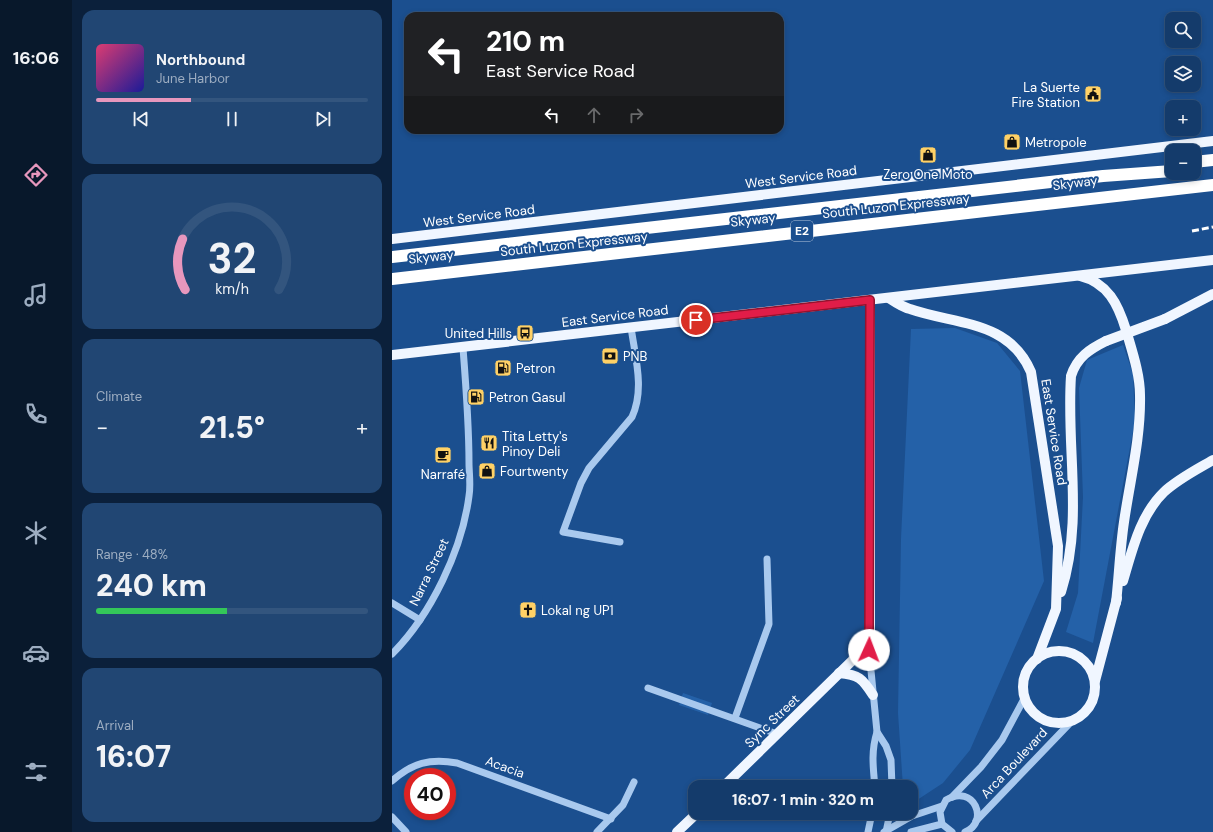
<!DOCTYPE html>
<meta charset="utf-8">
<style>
body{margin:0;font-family:"DM Sans",sans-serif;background:#214673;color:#f1f3f6;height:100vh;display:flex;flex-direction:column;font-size:15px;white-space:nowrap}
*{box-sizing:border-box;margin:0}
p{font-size:13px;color:#9dadc1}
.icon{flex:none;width:22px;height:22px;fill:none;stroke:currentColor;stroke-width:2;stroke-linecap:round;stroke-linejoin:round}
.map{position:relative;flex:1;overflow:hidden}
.sheet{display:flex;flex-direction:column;gap:10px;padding:10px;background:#0b203b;width:320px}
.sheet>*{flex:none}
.hud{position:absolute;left:12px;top:12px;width:380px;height:122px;border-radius:12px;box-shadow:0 2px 6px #0003,0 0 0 1px #33557e;background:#202124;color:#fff;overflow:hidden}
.tools{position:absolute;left:773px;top:12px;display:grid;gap:8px}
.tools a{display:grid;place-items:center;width:36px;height:36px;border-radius:8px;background:#143b6b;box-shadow:0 2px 6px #0003,0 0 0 1px #33557e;font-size:20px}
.speed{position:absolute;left:12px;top:768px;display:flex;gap:8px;font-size:20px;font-weight:700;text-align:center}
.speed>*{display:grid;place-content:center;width:52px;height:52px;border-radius:50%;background:#143b6b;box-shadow:0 2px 6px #0003,0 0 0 1px #33557e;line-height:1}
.speed .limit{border:6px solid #d22;background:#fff;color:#111}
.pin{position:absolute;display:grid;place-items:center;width:34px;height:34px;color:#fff;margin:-17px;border:2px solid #fff;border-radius:50%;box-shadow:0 1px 4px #0007}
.me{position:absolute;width:44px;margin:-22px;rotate:2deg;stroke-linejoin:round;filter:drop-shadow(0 0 3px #0008)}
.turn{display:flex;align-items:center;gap:14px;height:84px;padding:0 16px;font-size:18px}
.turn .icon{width:52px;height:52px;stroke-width:2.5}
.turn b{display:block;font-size:28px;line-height:34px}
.lanes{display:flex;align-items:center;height:38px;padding:0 16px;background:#0003;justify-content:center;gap:20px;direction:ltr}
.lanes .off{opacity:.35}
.big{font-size:30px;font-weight:800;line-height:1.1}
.sheet .tile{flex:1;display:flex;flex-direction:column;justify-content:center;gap:6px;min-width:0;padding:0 14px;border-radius:12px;background:#214673}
.sheet .dial{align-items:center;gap:0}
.dial svg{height:104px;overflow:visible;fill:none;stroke:#33557e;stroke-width:7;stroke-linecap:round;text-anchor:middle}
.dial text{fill:#f1f3f6;stroke:none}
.song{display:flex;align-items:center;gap:12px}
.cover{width:48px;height:48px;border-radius:6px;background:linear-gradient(135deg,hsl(340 70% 55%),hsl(240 70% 35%))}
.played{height:4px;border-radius:2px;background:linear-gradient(90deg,#e797bd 35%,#33557e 35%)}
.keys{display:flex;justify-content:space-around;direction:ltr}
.heat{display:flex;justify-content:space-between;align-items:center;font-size:22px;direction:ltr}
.charge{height:6px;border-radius:3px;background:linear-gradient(90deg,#34c759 48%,#33557e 0)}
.trip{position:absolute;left:296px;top:780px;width:230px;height:40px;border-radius:12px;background:#143b6b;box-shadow:0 2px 6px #0003,0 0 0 1px #33557e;font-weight:800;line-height:40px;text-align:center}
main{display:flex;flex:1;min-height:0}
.tab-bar{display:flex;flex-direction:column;width:72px;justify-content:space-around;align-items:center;background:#08182b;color:#9dadc1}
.tab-bar .icon{width:28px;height:28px}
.tab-bar .active{color:#e797bd}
.tab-bar b{font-size:18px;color:#f1f3f6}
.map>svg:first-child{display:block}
.green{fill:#2461a8}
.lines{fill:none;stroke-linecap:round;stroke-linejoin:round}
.minor{stroke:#a9c9ee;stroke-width:7}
.major{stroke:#f0f6ff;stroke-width:10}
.highway{stroke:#fff;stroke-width:12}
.rail{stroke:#fff;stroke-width:3;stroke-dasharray:7 3;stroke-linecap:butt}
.major-bridge{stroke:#f0f6ff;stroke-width:10}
.route-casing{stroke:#92132f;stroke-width:10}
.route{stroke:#e11d48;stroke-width:7}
.labels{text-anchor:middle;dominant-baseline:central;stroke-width:4;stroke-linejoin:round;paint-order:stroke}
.shield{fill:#1b4f8f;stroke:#bbcadd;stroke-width:1}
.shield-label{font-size:12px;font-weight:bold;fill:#fff}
.poi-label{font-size:13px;fill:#fff;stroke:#1b4f8f;text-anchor:start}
.street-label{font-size:13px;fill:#fff;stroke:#1b4f8f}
</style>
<main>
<nav class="tab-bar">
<b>16:06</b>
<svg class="icon active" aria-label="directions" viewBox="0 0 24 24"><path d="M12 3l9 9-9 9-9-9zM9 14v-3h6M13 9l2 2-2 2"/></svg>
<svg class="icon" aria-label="music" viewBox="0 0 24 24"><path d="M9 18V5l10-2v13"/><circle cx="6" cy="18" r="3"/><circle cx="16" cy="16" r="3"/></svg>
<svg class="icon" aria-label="phone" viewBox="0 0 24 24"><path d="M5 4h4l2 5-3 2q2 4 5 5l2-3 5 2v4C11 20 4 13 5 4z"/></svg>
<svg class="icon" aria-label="climate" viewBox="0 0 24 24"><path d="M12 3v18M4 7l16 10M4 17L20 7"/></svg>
<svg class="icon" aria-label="car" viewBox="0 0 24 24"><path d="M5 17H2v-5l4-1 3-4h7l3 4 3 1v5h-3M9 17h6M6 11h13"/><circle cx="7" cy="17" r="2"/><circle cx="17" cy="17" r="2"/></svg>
<svg class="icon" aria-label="filters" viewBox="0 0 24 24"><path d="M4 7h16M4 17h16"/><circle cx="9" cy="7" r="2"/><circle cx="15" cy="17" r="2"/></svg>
</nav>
<section class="sheet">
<div class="tile">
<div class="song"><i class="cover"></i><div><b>Northbound</b><p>June Harbor</p></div></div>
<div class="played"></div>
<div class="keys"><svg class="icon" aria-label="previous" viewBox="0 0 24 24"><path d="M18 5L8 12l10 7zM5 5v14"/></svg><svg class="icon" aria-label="pause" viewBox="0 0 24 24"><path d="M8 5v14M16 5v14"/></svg><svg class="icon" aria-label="next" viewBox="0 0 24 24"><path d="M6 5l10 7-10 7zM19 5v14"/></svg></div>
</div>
<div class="tile dial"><svg viewBox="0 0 100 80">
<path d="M14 69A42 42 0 1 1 86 69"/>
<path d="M14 69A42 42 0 0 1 12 30" stroke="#e797bd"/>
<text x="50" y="56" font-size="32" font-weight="700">32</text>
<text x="50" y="72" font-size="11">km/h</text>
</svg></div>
<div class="tile"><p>Climate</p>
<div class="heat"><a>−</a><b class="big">21.5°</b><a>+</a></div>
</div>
<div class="tile"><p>Range · 48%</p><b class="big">240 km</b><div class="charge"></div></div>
<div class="tile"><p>Arrival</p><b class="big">16:07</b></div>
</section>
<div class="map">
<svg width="821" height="832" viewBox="0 0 821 832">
<rect width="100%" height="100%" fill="#1b4f8f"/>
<g class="green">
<path d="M563 328 605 343 628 371 652 581 578 750 551 783 519 804V787H511L506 713 509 539 519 329Z"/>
<path d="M731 345 741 374 743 421 701 643 674 632 686 593 691 497 687 388 695 360Z"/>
<path d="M291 693 320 703 316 715 287 705Z"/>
</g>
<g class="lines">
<g class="minor">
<path d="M228 542 171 532 189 483 197 468 240 417C253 389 243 357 239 327"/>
<path d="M0 603 28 620"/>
<path d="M476 640 485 732 494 746 499 760 500 787"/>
<path d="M0 654C39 615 70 550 77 496 79 485 77 473 77 463 77 424 74 386 71 348"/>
<path d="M256 688 385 734"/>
<path d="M343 718 377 624 375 559"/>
<path d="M0 781C20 763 38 758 65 763L219 819"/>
<path d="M483 787C481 767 479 751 485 732"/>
<path d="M560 797 589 767 610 740 633 697"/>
<path d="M0 817 14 832"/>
<path d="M584 821 679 722"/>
<path d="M205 832 231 805 242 782"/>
<path d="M476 832 480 813"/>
<path d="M492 832 520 816 550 806"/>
<path d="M494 832 498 813"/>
<path d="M519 832 550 824"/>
<path d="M560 832 550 824 548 812 554 800C582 783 598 822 573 832"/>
</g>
<g class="major">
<path d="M0 239 821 141"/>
<path d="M688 276C716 283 726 304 734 330 740 351 748 374 748 395 749 438 738 480 732 522 728 549 727 576 724 603"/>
<path d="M497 298C503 302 510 307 518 309 564 325 617 320 639 372L666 546 664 609 645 659"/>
<path d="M773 319 821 294"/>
<path d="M0 355 821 260"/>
<path d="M731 581C740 551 748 515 772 492 786 479 804 470 821 460"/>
<path d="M669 592C692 519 674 450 679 376 685 357 698 349 714 341"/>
<circle cx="667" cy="687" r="36"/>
<path d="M447 673C467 675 470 678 481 695"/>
<path d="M703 681 725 598"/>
<path d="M331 787 468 653 476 639 478 632V300"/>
<path d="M285 832 305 813"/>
</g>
<g class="highway">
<path d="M802 162 821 160"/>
<path d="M0 257 711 176 780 171"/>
<path d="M0 279 821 185"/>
</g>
<path class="rail" d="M800 231 821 227"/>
<path class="major-bridge" d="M714 341 773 319"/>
</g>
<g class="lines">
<g class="route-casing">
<path id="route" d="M304 320 478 300 477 650"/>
</g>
<use href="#route" class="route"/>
</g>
<defs>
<g id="civic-square" transform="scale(0.9)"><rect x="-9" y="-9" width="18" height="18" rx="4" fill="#ffd166" stroke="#1b4f8f"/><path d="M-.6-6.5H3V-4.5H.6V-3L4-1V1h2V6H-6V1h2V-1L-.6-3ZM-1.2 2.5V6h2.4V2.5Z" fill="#111"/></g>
<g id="shop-square" transform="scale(0.9)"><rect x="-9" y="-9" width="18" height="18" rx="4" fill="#ffd166" stroke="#1b4f8f"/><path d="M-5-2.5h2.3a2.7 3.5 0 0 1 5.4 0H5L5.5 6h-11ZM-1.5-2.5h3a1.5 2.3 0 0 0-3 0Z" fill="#111"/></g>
<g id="bus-square" transform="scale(0.9)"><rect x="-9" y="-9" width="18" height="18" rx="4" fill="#ffd166" stroke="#1b4f8f"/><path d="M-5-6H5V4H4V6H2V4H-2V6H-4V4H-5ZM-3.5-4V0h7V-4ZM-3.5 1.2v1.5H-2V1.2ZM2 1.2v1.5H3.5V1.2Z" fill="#111"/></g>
<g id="bank-square" transform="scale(0.9)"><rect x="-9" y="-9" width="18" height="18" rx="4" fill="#ffd166" stroke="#1b4f8f"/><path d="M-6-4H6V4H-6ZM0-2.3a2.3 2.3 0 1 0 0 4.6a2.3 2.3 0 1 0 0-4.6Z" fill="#111"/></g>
<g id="fuel-square" transform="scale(0.9)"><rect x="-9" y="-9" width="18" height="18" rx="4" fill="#ffd166" stroke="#1b4f8f"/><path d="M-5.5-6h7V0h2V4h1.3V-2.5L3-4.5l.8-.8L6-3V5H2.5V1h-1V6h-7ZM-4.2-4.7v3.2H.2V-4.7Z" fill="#111"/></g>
<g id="restaurant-square" transform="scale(0.9)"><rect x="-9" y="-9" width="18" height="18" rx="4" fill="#ffd166" stroke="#1b4f8f"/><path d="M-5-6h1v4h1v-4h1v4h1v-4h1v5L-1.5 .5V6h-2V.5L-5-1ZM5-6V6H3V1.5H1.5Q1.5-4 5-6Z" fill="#111"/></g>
<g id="cafe-square" transform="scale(0.9)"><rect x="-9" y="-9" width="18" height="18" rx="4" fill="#ffd166" stroke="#1b4f8f"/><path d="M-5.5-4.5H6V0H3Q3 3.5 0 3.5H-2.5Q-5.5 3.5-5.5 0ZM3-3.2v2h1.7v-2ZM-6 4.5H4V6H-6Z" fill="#111"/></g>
<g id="church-square" transform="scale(0.9)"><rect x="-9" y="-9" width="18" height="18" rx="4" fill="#ffd166" stroke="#1b4f8f"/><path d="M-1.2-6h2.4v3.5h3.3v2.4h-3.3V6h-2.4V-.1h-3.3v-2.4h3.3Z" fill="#111"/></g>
</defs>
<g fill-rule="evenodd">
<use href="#civic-square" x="701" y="94"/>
<use href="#shop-square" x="620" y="142"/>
<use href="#shop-square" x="536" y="155"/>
<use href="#bus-square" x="133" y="333"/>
<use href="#bank-square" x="218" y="356"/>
<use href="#fuel-square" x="111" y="368"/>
<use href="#fuel-square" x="84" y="397"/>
<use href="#restaurant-square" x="97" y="443"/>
<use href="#cafe-square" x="51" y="455"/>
<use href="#shop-square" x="95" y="471"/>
<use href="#church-square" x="136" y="610"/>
</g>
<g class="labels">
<rect class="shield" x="399" y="221" width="22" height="20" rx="3"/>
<g class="shield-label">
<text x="410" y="231">E2</text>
</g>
<g class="poi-label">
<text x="688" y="87" text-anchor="end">La Suerte<tspan x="688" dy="15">Fire Station</tspan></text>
<text x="633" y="142">Metropole</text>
<text x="536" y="174" text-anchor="middle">Zero One Moto</text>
<text x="120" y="333" text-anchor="end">United Hills</text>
<text x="231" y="356">PNB</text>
<text x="124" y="368">Petron</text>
<text x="97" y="397">Petron Gasul</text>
<text x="110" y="436">Tita Letty's<tspan x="110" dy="15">Pinoy Deli</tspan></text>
<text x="108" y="471">Fourtwenty</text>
<text x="51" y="474" text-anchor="middle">Narrafé</text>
<text x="149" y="610">Lokal ng UP1</text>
</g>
<g class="street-label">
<text transform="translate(409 177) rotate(-7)">West Service Road</text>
<text transform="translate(683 183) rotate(-7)">Skyway</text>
<text transform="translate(504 206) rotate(-6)">South Luzon Expressway</text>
<text transform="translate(87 216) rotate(-7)">West Service Road</text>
<text transform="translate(361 220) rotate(-6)">Skyway</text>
<text transform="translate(182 244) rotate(-6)">South Luzon Expressway</text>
<text transform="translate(39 257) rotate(-6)">Skyway</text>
<text transform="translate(223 316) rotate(-7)">East Service Road</text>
<text transform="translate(662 432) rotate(81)">East Service Road</text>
<text transform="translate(37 572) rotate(-64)">Narra Street</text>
<text transform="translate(380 721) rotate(-44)">Sync Street</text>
<text transform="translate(622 763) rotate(-47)">Arca Boulevard</text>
<text transform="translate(113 767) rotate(20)">Acacia</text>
</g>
</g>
</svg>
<div class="tools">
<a><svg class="icon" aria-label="search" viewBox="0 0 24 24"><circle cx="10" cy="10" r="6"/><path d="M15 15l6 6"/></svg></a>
<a><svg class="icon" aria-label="layers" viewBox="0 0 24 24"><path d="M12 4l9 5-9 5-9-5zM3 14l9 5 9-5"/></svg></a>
<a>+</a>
<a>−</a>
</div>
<div class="speed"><div class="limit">40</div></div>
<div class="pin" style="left:304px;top:320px;background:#d93025"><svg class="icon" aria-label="arrive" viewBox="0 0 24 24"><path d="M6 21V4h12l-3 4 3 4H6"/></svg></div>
<svg class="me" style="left:477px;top:650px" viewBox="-20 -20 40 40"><circle r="19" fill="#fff"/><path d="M0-13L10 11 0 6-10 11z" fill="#e11d48"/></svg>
<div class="trip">16:07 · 1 min · 320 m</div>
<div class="hud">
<div class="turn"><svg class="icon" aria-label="left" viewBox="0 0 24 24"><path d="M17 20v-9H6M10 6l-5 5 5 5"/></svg><div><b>210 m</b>East Service Road</div></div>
<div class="lanes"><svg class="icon" aria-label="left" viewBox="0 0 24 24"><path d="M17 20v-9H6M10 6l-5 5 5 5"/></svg><svg class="icon off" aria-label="ahead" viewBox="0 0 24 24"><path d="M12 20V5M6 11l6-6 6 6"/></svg><svg class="icon off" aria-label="right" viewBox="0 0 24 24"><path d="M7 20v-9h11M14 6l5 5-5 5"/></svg></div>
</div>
</div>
</main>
